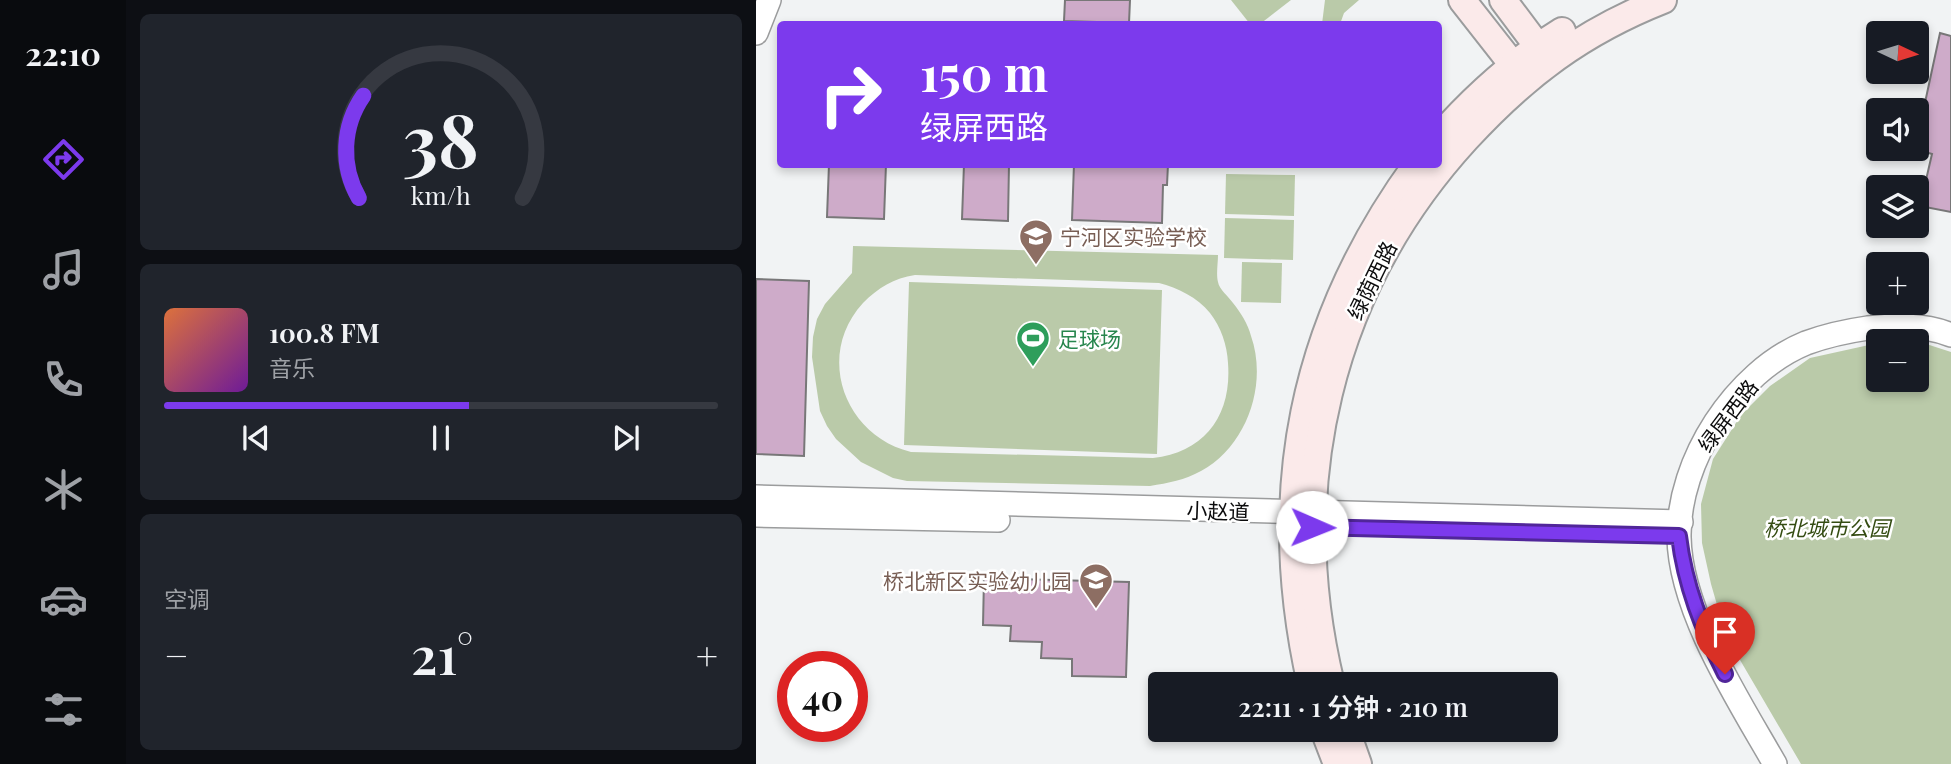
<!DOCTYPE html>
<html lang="zh">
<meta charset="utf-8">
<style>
body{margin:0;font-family:"Playfair Display","Noto Sans SC",serif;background:#20242c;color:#f1f3f6;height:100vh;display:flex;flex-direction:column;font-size:26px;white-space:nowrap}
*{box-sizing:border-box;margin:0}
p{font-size:23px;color:#9ea1a6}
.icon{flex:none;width:38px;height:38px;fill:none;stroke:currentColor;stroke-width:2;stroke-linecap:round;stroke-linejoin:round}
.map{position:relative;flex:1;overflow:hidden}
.side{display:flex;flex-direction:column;gap:14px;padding:14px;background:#0d0f14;width:630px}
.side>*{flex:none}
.banner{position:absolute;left:21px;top:21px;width:665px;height:147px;border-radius:7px;box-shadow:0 4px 10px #0003;background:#7c3aed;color:#fff;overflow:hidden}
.needle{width:46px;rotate:94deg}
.fabs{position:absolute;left:1110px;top:21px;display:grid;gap:14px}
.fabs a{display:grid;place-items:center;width:63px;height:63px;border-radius:7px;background:#171b24;box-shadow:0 4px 10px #0003;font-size:35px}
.speed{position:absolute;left:21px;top:651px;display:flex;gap:14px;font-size:35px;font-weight:700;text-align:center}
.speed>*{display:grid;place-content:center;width:91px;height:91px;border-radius:50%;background:#171b24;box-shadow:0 4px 10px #0003;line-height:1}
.speed .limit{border:10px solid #d22;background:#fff;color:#111}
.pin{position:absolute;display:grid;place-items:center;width:60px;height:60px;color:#fff;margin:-72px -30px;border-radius:50% 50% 50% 0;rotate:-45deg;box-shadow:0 0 7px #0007}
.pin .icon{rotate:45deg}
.me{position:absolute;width:77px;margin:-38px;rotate:91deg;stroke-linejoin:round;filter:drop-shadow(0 0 5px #0008)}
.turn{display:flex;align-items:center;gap:24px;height:147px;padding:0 28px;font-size:32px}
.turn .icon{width:91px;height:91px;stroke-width:2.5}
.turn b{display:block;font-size:49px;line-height:60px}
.big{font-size:52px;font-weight:600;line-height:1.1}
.side .card{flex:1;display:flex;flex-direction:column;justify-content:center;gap:10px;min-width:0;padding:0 24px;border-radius:10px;background:#20242c}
.side .dial{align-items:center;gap:0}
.dial svg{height:182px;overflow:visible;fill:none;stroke:#363941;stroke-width:7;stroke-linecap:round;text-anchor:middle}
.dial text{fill:#f1f3f6;stroke:none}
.song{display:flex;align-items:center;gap:21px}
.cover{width:84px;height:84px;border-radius:10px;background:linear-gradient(135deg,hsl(20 70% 55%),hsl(280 70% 35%))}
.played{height:7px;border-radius:4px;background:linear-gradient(90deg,#7c3aed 55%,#363941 55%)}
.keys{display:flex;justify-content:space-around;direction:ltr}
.heat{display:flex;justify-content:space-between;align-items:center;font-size:38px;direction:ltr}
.trip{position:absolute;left:392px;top:672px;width:410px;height:70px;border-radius:7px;background:#171b24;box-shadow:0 4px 10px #0003;font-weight:600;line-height:70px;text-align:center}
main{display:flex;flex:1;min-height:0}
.dock{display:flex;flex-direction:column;width:126px;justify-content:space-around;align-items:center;background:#090b0e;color:#9ea1a6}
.dock .icon{width:49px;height:49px}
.dock .on{color:#7c3aed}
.dock b{font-size:32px;color:#f1f3f6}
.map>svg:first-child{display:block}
.green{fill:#bacaa9;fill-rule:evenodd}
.building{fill:#ceabc9;stroke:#787778;stroke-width:2}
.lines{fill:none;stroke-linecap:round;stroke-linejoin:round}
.tertiary-casing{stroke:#9b9c9d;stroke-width:26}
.secondary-casing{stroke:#9b9c9d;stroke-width:30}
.tertiary{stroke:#fff;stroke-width:23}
.secondary{stroke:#fbeaea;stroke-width:26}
.route-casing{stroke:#51269a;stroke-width:18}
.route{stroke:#7c3aed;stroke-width:12}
.labels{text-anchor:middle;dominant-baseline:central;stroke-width:5;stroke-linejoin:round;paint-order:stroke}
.education-label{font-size:21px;fill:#785e54;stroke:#fff;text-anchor:start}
.street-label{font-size:21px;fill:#0c0c0d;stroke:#fff}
.leisure-label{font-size:21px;fill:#27864d;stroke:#fff;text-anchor:start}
.park-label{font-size:21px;font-style:italic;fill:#344c12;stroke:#fff}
</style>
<main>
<nav class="dock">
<b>22:10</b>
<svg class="icon on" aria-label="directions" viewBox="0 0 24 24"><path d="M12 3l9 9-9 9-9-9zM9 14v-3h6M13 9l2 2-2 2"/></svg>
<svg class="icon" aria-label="music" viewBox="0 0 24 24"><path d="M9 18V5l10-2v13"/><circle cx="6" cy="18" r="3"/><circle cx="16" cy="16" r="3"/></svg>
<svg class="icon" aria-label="phone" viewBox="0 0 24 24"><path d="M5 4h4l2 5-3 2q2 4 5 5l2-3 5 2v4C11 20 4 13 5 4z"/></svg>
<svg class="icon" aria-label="climate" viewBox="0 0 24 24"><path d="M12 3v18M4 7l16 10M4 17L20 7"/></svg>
<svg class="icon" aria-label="car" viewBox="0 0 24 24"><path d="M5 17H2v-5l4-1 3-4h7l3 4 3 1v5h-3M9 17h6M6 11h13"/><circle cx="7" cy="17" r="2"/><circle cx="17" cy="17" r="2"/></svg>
<svg class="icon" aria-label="filters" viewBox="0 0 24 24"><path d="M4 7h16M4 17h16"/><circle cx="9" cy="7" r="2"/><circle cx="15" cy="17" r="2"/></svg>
</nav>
<section class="side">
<div class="card dial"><svg viewBox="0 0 100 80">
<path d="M14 69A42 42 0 1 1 86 69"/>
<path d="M14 69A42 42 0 0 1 16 24" stroke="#7c3aed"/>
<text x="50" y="56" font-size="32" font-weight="700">38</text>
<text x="50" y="72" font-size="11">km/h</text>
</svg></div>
<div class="card">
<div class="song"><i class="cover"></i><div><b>100.8 FM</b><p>音乐</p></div></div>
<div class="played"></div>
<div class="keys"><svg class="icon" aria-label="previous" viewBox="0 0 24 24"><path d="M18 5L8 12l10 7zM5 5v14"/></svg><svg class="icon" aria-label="pause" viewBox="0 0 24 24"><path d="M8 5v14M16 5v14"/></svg><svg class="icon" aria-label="next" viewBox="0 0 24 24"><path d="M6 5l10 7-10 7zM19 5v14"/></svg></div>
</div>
<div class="card"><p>空调</p>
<div class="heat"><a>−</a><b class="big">21°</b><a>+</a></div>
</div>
</section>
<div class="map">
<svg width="1195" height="764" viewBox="0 0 1195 764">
<rect width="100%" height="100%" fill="#f1f3f4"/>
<g class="green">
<path d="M475 0H535L504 24H494Z"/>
<path d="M569 0H603L588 13 584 24H566Z"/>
<path d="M470 174 539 175 538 216 469 214Z"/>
<path d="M469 218 538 220 537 260 468 258Z"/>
<path d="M97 246 462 255C462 263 460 274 462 282 463 289 473 297 477 303 485 313 492 324 495 336 512 384 491 446 445 471 429 480 412 483 394 486L151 481 137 478 105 462 80 439 71 426 64 411 56 357 57 337 61 319 69 304 96 273ZM159 275 403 283C422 288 441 297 454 313 465 327 471 345 472 363 476 415 449 452 397 458L155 452C88 436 59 355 107 303 122 288 138 278 159 275Z"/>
<path d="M486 262 526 263 525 303 485 302Z"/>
<path d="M153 282 406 290 401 454 148 445Z"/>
<path d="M1153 341H1161L1195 352V764H1045L970 636 955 584 946 543 945 504 957 459 985 415 1014 386 1054 358 1122 343V380H1160V341Z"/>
</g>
<g class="building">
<path d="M309 0H374L373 23 308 21Z"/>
<path d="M1184 33 1195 36V212L1164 206 1176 154 1159 149Z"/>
<path d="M73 164H130L128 219 71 217Z"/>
<path d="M208 164H253L252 221 206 219Z"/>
<path d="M318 164H412L411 185H407L406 223 316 220Z"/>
<path d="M0 279 53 281 48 456 0 454Z"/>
<path d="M228 578 373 582 370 677 316 676V659L285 658 286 642 254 641 255 626 227 625Z"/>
</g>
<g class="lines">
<g class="tertiary-casing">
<g id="tertiary">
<path d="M0 33 13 0"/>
<path d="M0 497 925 522"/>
<path d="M0 515 242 520"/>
<path d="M1019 764C983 701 924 611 923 537 922 461 979 372 1050 343 1069 336 1091 331 1112 328 1139 325 1169 324 1195 335"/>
</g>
</g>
<g class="secondary-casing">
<g id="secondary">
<path d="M706 0 768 79"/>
<path d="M747 0 792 60"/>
<path d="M682 138C719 96 759 60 806 31"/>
<path d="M555 684C512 494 545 323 661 164"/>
<path d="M575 684C527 486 572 290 710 139 769 75 826 32 907 0"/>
<path d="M568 730 581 764"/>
<path d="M590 730 602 764"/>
</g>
</g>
<use href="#tertiary" class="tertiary"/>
<use href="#secondary" class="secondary"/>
</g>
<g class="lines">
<g class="route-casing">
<path id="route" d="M556 527 923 536C929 586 946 628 969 674"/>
</g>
<use href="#route" class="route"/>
</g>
<defs>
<g id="school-pin" transform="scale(1.75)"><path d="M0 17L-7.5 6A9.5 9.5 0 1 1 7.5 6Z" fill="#8d6e63" stroke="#fff"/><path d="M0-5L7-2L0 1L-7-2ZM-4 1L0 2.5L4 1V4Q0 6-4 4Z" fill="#fff"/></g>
<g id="stadium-pin" transform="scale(1.75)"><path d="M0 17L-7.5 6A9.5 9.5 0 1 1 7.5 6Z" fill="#2e9e5b" stroke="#fff"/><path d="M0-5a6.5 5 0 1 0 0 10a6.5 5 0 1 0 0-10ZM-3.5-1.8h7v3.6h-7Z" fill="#fff"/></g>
</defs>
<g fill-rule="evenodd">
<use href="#school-pin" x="280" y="236"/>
<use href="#stadium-pin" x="277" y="338"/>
<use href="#school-pin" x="340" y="580"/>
</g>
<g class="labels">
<g class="education-label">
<text x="304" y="236">宁河区实验学校</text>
<text x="316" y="580" text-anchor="end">桥北新区实验幼儿园</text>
</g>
<g class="street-label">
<text transform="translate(615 280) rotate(-64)">绿荫西路</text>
<text transform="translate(971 415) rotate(-53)">绿屏西路</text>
<text transform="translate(462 510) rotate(2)">小赵道</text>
</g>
<g class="leisure-label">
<text x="302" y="338">足球场</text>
</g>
<g class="park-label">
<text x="1071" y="527">桥北城市公园</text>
</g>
</g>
</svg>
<div class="fabs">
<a><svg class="needle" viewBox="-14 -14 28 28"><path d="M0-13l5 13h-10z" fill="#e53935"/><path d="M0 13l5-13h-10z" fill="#9ea1a6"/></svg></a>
<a><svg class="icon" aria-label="sound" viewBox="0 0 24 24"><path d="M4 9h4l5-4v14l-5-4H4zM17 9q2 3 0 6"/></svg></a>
<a><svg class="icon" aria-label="layers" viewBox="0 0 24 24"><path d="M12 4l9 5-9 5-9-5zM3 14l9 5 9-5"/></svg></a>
<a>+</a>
<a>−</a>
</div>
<div class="speed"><div class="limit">40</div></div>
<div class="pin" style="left:969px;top:674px;background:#d93025"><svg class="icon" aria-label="arrive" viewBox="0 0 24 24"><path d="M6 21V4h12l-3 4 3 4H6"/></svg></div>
<svg class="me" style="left:556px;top:527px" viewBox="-20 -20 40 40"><circle r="19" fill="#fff"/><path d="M0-13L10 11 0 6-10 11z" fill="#7c3aed"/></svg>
<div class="trip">22:11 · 1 分钟 · 210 m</div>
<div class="banner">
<div class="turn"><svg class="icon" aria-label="right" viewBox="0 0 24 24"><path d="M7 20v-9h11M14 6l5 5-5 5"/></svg><div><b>150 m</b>绿屏西路</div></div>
</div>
</div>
</main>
